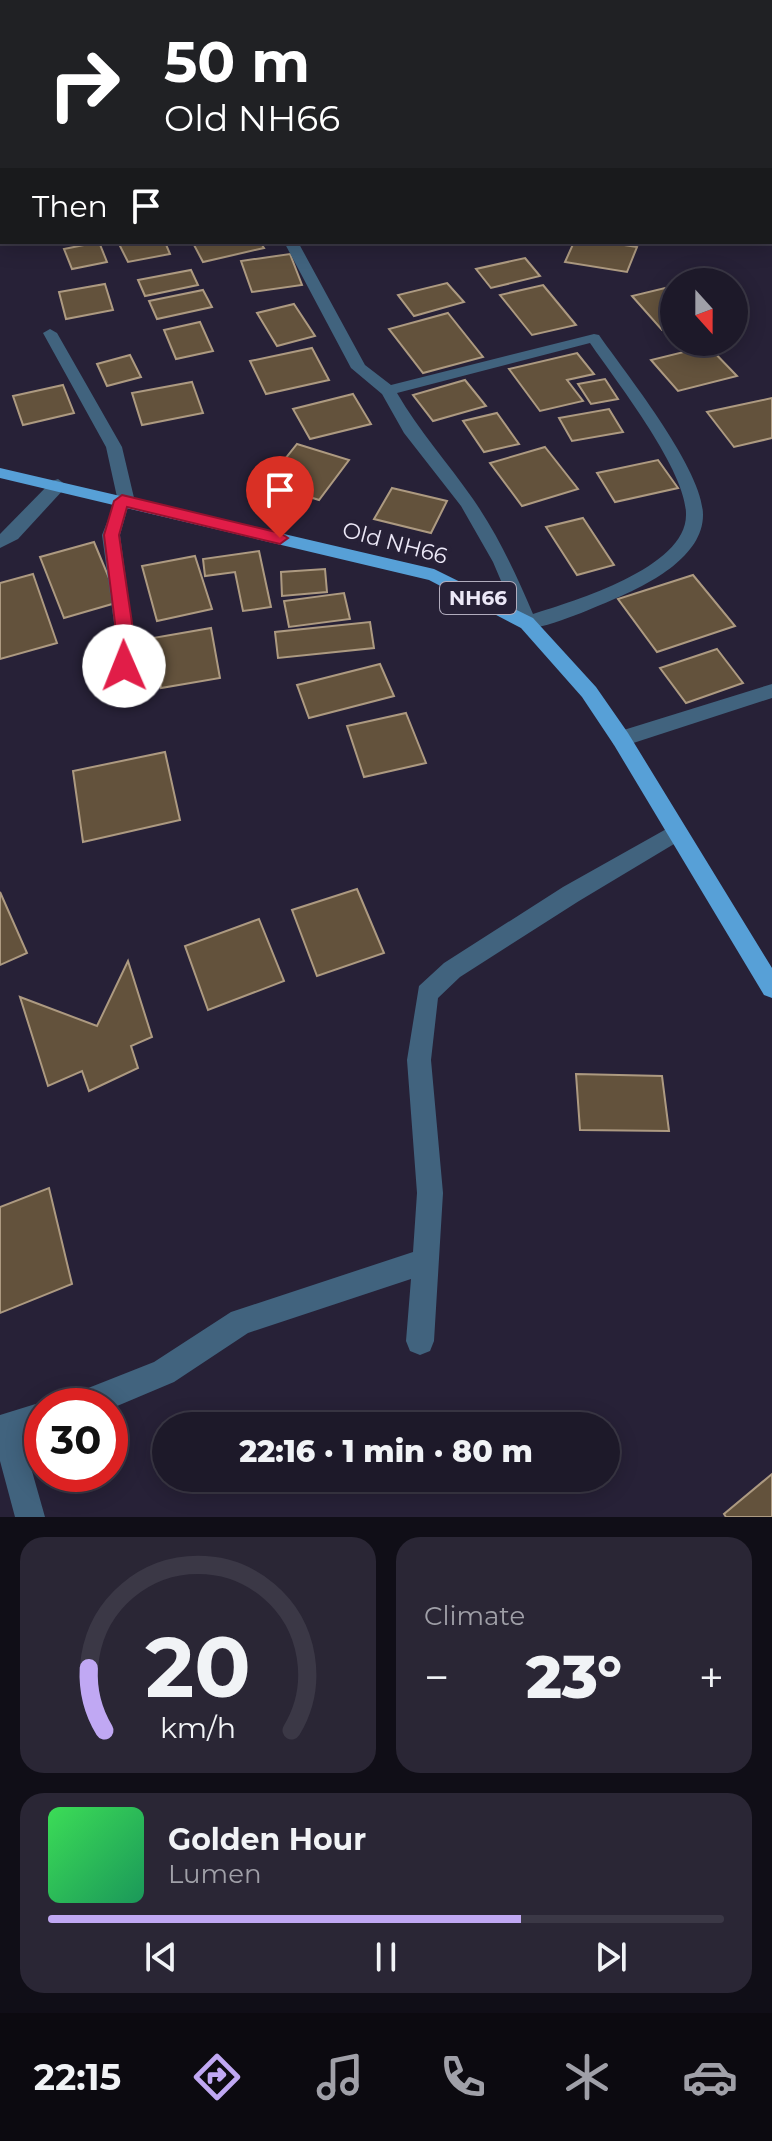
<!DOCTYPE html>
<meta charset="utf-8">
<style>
body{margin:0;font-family:Montserrat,sans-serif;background:#2a2635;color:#f1f3f6;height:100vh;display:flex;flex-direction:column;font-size:30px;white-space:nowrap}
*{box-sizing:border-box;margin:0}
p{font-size:26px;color:#a0a0a8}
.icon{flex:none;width:44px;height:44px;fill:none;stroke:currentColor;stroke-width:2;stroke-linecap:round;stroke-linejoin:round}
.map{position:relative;height:1517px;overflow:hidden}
.sheet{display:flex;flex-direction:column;gap:20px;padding:20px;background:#100e17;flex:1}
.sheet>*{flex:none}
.banner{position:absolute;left:0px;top:0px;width:772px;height:244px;box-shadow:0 4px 20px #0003,0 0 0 2px #3b3846;background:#202124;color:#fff;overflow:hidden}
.needle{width:52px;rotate:159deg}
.buttons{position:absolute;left:660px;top:268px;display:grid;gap:16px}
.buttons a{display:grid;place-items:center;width:88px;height:88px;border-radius:50%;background:#1d1929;box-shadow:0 4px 20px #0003,0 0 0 2px #3b3846;font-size:40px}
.speed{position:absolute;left:24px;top:1388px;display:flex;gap:16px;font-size:40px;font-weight:700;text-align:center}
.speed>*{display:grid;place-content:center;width:104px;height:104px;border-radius:50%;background:#1d1929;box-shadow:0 4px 20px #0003,0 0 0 2px #3b3846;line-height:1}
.speed .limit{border:12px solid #d22;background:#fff;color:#111}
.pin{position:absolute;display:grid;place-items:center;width:68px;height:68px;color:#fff;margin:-82px -34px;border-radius:50% 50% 50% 0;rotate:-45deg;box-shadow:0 0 8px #0007}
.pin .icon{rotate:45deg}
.me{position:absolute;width:88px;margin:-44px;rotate:359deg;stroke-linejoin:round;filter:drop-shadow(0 0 6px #0008)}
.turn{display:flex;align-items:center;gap:28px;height:168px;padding:0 32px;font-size:36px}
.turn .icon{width:104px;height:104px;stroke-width:2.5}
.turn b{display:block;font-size:56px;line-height:68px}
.then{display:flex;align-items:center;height:76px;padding:0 32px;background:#0003;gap:16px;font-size:30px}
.big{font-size:60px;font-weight:800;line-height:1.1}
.sheet .widget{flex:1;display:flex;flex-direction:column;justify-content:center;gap:12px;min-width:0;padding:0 28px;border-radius:24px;background:#2a2635}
.sheet .dial{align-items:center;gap:0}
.dial svg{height:208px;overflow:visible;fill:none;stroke:#3b3846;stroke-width:7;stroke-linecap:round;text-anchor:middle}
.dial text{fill:#f1f3f6;stroke:none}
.song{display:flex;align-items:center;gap:24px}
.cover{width:96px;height:96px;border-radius:12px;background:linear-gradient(135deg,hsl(130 70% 55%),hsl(150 70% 35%))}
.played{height:8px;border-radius:4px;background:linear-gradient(90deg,#c0a8f3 70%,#3b3846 70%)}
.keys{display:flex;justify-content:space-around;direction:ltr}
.heat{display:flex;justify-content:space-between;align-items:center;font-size:44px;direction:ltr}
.sheet .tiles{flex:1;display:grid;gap:20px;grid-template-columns:1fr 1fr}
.widget:last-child{grid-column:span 2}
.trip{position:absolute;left:152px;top:1412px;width:468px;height:80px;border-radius:40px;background:#1d1929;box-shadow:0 4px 20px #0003,0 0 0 2px #3b3846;font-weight:800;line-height:80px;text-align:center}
.tab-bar{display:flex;height:128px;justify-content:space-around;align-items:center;background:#0c0a10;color:#a0a0a8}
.tab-bar .icon{width:56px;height:56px}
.tab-bar .selected{color:#c0a8f3}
.tab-bar b{font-size:36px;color:#f1f3f6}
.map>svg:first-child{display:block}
.water{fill:#000d11}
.building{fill:#63523c;stroke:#ad9a81;stroke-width:2}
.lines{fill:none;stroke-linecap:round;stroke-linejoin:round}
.minor{fill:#41637e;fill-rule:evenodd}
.primary{fill:#57a0d7;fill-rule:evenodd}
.route{fill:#e11d48;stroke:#92132f;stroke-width:2}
.labels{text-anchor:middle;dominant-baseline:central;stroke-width:8;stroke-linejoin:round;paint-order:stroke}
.shield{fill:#272137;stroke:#b1acbd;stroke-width:2}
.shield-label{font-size:20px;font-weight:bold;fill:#ece8f7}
.street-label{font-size:22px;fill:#ece8f7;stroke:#272137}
</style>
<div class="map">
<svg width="772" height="1517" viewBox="0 0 772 1517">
<rect width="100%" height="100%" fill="#272137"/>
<path class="water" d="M38 0H772V126L770 2Z"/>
<g class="building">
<path d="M99 242 107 262 72 269 64 249Z"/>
<path d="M118 242H165L170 254 128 262Z"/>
<path d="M206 242H260L264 248 203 262 194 245Z"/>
<path d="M574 242H605L637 247 627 272 565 262Z"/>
<path d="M290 254 302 285 252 292 241 261Z"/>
<path d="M525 258 540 276 491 288 476 269Z"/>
<path d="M191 270 198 285 145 296 138 280Z"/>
<path d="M447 283 464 302 414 316 398 295Z"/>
<path d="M105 284 113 310 66 319 59 292Z"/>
<path d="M543 285 576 325 532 335 500 295Z"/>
<path d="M669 287 674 292V327L662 330 632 296Z"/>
<path d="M203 290 212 307 157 319 149 301Z"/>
<path d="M294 304 315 336 277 346 257 313Z"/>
<path d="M448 313 483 357 423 373 389 329Z"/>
<path d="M200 322 213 351 176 359 164 330Z"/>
<path d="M708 346 737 376 678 391 651 360Z"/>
<path d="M312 348 329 380 266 394 250 361Z"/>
<path d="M577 353 594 374 567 380 583 401 540 411 509 369Z"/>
<path d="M130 355 141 377 107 386 97 364Z"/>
<path d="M605 379 618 399 591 404 578 384Z"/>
<path d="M465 380 486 406 433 421 413 395Z"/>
<path d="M192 382 203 413 142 425 132 393Z"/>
<path d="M63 385 74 413 23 425 13 396Z"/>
<path d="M353 394 371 424 310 439 293 409Z"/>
<path d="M772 398V438L734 447 707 412Z"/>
<path d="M609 409 623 432 572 441 559 418Z"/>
<path d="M497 413 519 444 484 452 463 421Z"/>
<path d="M297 444 349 460 319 500 266 483Z"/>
<path d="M545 447 578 489 522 506 490 463Z"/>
<path d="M658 460 678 488 615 502 597 473Z"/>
<path d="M392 488 447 501 431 533 374 519Z"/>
<path d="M583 518 614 565 577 575 546 527Z"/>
<path d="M94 542 119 602 64 618 40 557Z"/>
<path d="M259 551 271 607 243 611 235 572 205 576 203 559Z"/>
<path d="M195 556 212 609 157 621 142 566Z"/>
<path d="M325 569 327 592 282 596 281 572Z"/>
<path d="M33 574 57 643 0 659V583Z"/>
<path d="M693 575 735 626 657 652 618 599Z"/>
<path d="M344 593 350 619 289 627 284 601Z"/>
<path d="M370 622 374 648 278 658 275 632Z"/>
<path d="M211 628 220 678 161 688 153 638Z"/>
<path d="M717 649 743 683 686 703 660 668Z"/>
<path d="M380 664 394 696 309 718 297 685Z"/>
<path d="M406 713 426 763 364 777 347 726Z"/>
<path d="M165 752 180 820 83 842 73 771Z"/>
<path d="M357 889 384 953 317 976 292 910Z"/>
<path d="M0 892 27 953 0 965Z"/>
<path d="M259 919 284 981 208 1010 185 946Z"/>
<path d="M128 961 152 1037 131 1046 138 1068 89 1091 82 1071 48 1086 20 997 97 1026Z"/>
<path d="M576 1074 662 1076 669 1131 580 1130Z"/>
<path d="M49 1188 72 1284 0 1313V1207Z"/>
<path d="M772 1474V1517H726L724 1514Z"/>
</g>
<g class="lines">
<g class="minor">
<path d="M284 242H298L365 365 391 385 594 334 599 335C626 374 703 469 703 515 703 556 651 583 619 597 600 605 539 633 521 628L493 562 461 506 404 433 382 394 351 368ZM590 343C616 381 687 471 686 515 686 568 574 601 533 614 516 574 498 535 473 499 448 463 419 431 397 393Z"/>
<path d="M50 329 57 333 122 447 135 502 128 507 120 535 132 623 135 688 132 693H118L115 688 114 623 102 535 117 497 106 447 43 333Z"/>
<path d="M58 479 66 485 64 489 18 539 0 548V534L52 481Z"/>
<path d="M772 684V698L621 747 614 745 611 739 614 733Z"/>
<path d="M677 823 684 826 687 832 684 838 579 901 460 977 438 998 431 1060 443 1193 434 1341 430 1351 420 1355 410 1351 406 1341 411 1279 248 1333 174 1382 110 1409V1406H64L68 1396 154 1362 231 1312 413 1252 417 1193 407 1060 419 986 444 963 563 887Z"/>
<path d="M42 1402 52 1406H42V1430L22 1436 45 1517H15L0 1461V1415Z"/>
</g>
<path class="primary" d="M0 468 434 569 533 618 596 687 628 733 772 968V998L764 995 614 745 582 697 521 628 429 580 0 478Z"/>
</g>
<path class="route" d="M122 495 280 533 288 538 280 544 127 507 119 535 132 623 133 666 124 673 116 666 115 623 104 535 114 501Z"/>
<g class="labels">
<rect class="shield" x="440" y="582" width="76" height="32" rx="6"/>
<g class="shield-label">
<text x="478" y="598">NH66</text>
</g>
<g class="street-label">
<text transform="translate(395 543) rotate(15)">Old NH66</text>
</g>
</g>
</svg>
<div class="buttons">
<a><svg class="needle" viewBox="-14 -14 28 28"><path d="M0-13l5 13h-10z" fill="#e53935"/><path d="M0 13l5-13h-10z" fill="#a0a0a8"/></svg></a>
</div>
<div class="speed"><div class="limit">30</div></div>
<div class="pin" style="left:280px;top:538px;background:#d93025"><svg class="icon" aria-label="arrive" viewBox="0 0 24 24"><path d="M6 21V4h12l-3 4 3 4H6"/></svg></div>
<svg class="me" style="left:124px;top:666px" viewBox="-20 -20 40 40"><circle r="19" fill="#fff"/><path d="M0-13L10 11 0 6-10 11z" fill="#e11d48"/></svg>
<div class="trip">22:16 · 1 min · 80 m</div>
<div class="banner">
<div class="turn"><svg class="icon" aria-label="right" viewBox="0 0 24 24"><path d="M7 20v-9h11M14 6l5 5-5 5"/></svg><div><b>50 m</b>Old NH66</div></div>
<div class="then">Then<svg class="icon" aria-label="arrive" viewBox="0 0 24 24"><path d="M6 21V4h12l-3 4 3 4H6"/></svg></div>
</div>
</div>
<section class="sheet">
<div class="tiles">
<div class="widget dial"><svg viewBox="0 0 100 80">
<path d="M14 69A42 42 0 1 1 86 69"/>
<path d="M14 69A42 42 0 0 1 8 45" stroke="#c0a8f3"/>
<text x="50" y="56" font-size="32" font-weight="700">20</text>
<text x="50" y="72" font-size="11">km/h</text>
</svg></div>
<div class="widget"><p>Climate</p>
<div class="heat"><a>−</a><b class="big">23°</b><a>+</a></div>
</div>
<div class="widget">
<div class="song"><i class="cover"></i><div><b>Golden Hour</b><p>Lumen</p></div></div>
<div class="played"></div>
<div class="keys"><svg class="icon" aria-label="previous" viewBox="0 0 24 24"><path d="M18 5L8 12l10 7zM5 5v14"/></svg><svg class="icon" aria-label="pause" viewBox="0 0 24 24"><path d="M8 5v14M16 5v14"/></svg><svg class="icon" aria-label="next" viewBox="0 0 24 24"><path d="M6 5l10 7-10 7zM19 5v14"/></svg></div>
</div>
</div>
</section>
<nav class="tab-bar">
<b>22:15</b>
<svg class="icon selected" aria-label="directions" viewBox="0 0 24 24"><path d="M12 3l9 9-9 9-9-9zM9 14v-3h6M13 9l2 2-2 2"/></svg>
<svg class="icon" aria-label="music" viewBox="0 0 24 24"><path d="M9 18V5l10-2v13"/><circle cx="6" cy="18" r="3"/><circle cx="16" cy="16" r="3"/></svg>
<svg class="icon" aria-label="phone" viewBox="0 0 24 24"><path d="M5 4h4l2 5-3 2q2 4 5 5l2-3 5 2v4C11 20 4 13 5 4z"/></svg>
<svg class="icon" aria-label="climate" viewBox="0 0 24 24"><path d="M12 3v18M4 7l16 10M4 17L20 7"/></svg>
<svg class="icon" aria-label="car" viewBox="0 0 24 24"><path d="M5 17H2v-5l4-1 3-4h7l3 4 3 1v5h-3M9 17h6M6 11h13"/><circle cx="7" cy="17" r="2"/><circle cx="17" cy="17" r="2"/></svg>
</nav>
